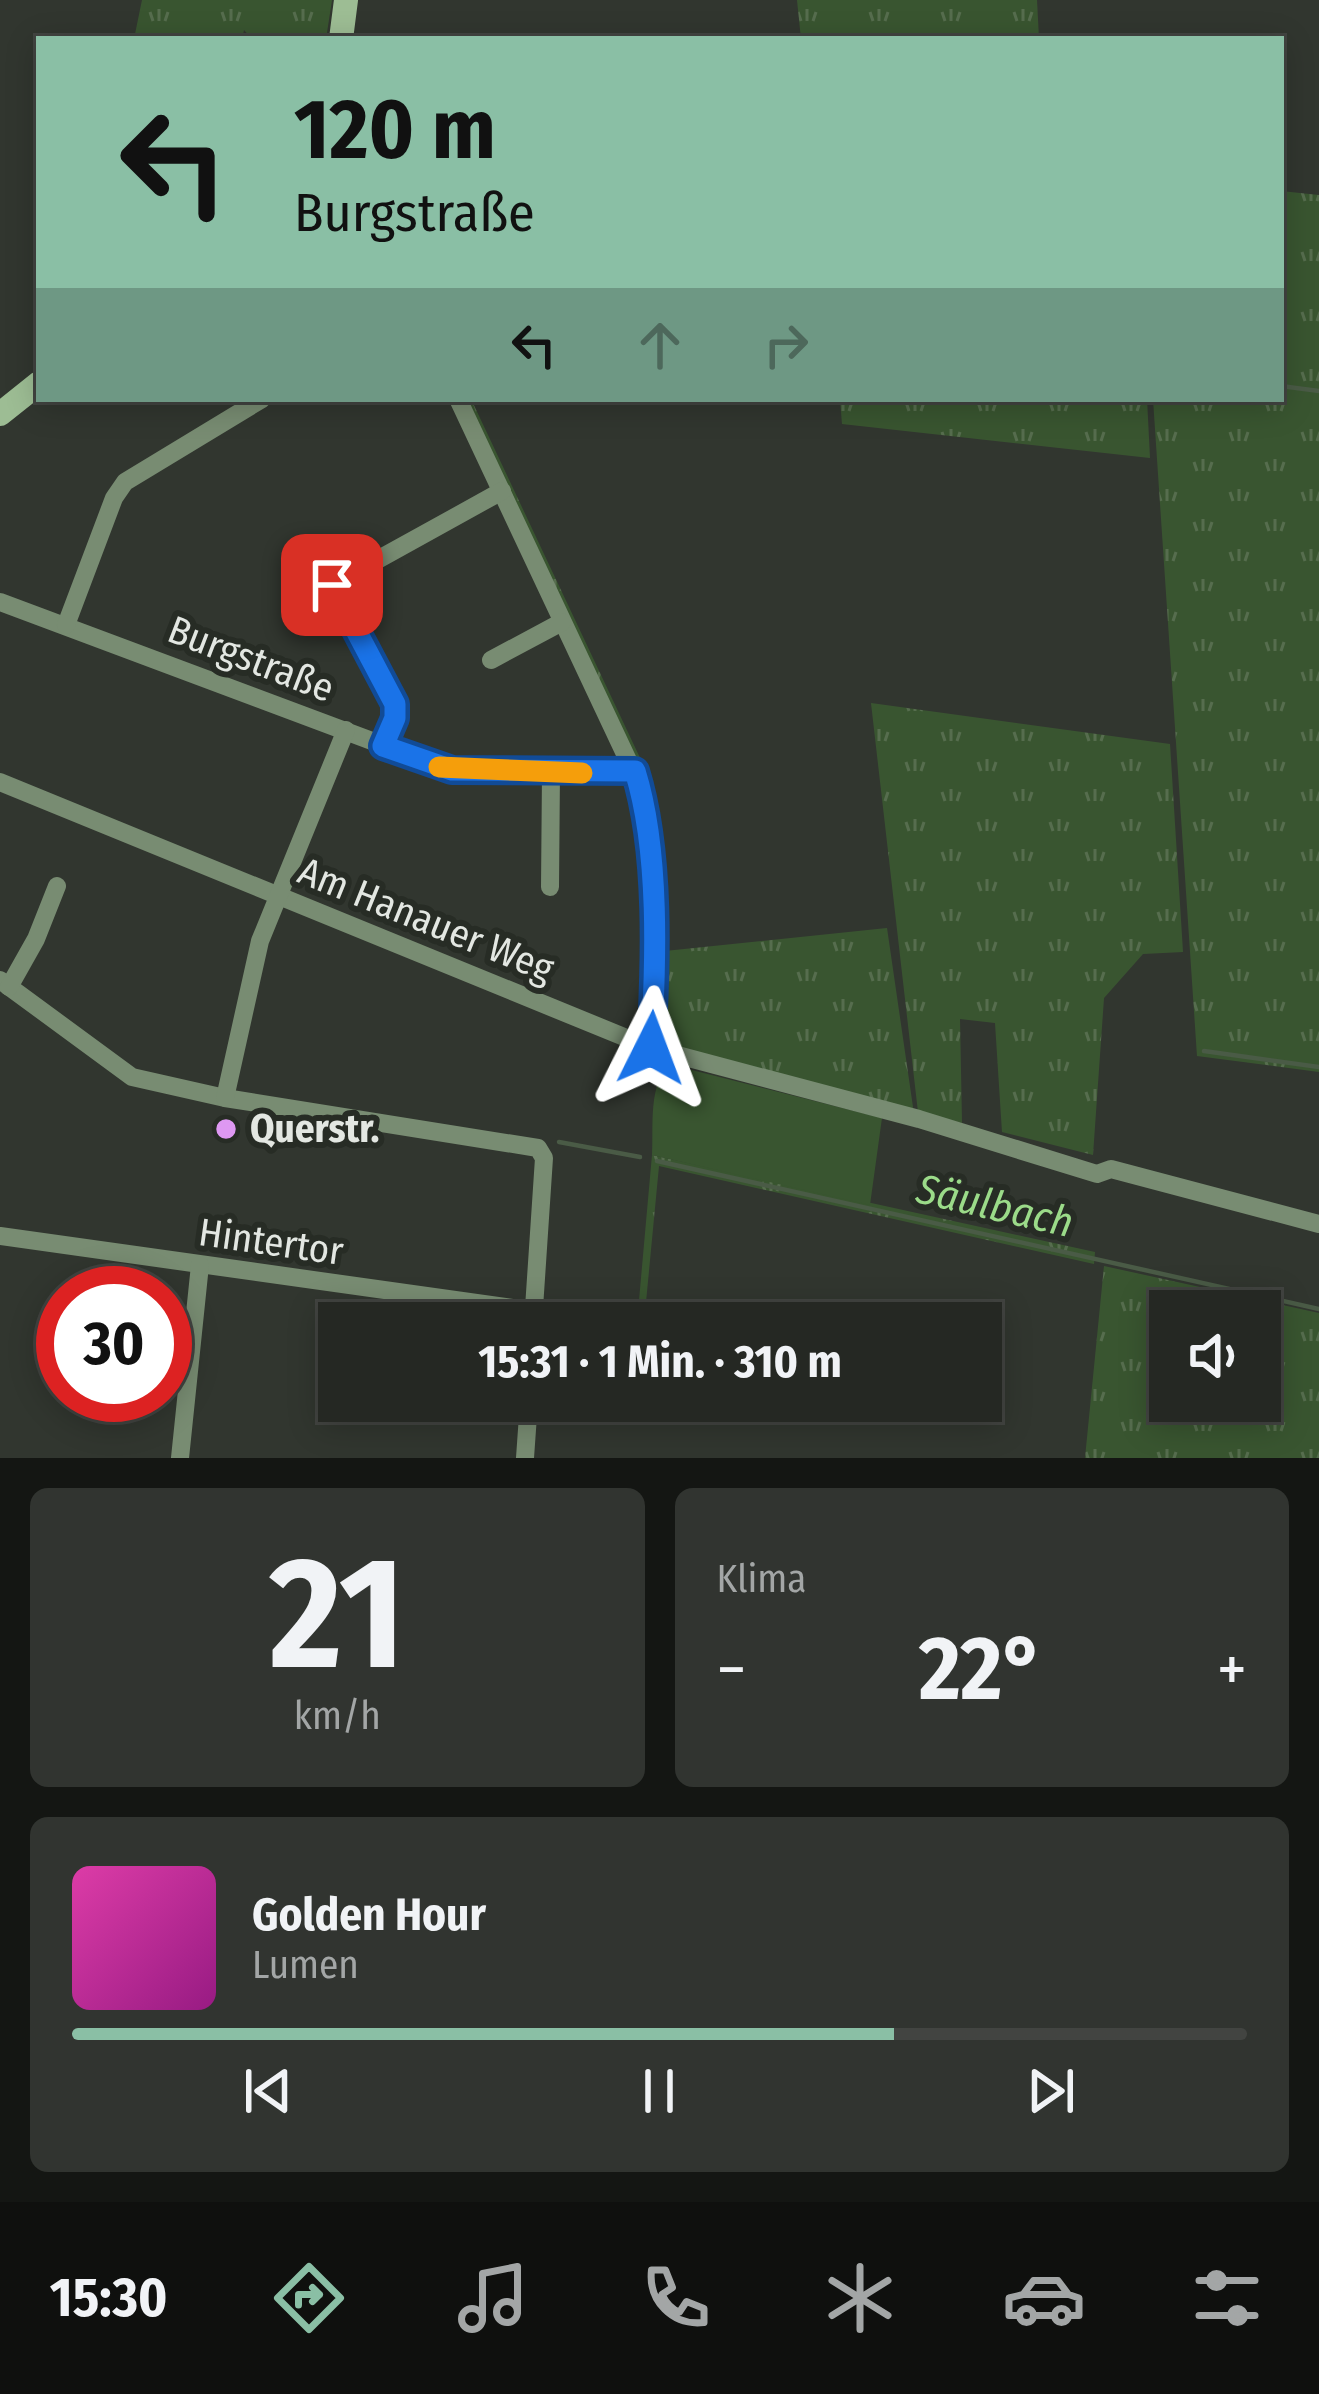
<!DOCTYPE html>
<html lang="de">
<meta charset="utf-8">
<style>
body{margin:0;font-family:"Fira Sans Condensed",sans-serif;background:#313430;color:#f1f3f6;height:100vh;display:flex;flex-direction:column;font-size:45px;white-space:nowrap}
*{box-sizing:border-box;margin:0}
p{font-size:39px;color:#a3a6a6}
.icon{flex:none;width:66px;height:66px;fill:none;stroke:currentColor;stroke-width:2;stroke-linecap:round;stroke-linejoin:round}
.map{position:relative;height:1458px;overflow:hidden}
.sheet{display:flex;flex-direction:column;gap:30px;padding:30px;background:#141613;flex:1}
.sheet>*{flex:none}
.top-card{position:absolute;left:36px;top:36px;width:1248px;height:366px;border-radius:0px;box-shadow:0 6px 30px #0003,0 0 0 3px #424441;background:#8abfa5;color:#111;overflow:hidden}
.fabs{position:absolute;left:1149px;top:1290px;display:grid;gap:24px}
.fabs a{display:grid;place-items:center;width:132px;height:132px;border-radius:0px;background:#252823;box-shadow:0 6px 30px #0003,0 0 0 3px #424441;font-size:60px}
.speed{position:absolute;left:36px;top:1266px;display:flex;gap:24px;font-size:60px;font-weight:700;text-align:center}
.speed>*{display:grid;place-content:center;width:156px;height:156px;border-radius:50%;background:#252823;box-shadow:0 6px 30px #0003,0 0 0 3px #424441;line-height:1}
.speed .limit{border:18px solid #d22;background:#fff;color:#111}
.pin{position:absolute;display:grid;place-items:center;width:102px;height:102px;color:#fff;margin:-51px;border-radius:24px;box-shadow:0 6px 18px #0006}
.me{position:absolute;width:132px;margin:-66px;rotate:3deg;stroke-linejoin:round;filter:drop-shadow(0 0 9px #0008)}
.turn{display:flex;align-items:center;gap:42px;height:252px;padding:0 60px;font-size:54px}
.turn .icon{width:156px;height:156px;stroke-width:2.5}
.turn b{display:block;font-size:84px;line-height:102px}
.lanes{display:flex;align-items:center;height:114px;padding:0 60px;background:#0003;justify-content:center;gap:60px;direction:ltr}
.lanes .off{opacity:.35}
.big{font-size:90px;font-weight:700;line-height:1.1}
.sheet .widget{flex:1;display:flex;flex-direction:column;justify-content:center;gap:18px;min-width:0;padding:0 42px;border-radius:18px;background:#313430}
.sheet .dial{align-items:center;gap:0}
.dial b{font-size:156px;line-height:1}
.song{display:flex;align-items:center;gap:36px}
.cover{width:144px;height:144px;border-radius:18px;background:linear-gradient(135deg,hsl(320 70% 55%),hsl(310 70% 35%))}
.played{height:12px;border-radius:6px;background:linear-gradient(90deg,#8abfa5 70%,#424441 70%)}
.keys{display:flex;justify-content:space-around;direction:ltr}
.heat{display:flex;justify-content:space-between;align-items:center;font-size:66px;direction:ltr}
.sheet .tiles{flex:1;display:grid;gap:30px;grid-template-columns:1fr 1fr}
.widget:last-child{grid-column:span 2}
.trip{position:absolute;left:318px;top:1302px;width:684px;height:120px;border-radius:0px;background:#252823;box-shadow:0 6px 30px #0003,0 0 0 3px #424441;font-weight:700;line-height:120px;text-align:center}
.tab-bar{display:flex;height:192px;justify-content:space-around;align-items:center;background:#0f100e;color:#a3a6a6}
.tab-bar .icon{width:84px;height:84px}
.tab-bar .on{color:#8abfa5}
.tab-bar b{font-size:54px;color:#f1f3f6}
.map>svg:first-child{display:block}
.grass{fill:url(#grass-tufts);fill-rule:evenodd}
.garden{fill:#395530}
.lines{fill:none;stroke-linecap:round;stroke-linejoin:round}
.stream{stroke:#4a5b46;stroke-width:4.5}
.minor{stroke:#788c72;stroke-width:18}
.secondary{stroke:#9dbd94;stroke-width:24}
.route-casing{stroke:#114b97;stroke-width:30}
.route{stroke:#1a73e8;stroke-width:21}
.slow{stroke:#f59e0b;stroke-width:21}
.poi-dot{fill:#de98f2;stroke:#272c25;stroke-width:4.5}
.labels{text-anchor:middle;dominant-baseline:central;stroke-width:12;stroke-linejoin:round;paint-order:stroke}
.street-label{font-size:39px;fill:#e3e7e2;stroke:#272c25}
.poi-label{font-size:39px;font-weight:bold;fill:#e3e7e2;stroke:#272c25;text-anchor:start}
.water-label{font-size:42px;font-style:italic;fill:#9bdb89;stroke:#272c25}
</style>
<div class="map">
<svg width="1319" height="1458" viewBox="0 0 1319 1458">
<defs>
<pattern id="grass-tufts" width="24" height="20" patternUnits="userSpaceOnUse" patternTransform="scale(3)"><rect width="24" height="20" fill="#395530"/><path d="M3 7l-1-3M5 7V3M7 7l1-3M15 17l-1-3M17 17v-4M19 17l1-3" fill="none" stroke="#566d4e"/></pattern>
</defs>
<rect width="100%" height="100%" fill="#31362f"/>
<g class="grass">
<path d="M142 0H332L326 39H252L244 30 242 39H134Z"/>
<path d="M797 0H1037L1039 39H801Z"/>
<path d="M1281 191 1319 195V1072L1197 1056 1153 399H1281Z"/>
<path d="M466 399H471L649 777 665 951 887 928 914 1114 664 1049 649 804Z"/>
<path d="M840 399H1147L1150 458 842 424Z"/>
<path d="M871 703 1170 744 1183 952 1143 954 1104 998 1093 1155 1002 1132 995 1023 960 1019 962 1123 918 1112Z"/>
<path d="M652 1155 1095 1252 1094 1264 659 1166 644 1323H637Z"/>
<path d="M1104 1266 1319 1313V1458H1085ZM1170 1311H1260V1401H1170Z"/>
</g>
<path class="garden" d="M672 1065 882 1118 870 1205 652 1155C654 1129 647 1080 672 1065Z"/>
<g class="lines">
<g class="stream">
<path d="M1281 386 1319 391"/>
<path d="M1204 1051 1319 1067"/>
<path d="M559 1142 640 1157"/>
<path d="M657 1161 1319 1309"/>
</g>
<g class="minor">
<path d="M458 399 641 788 655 929 651 1048"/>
<path d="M0 602 444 768 635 771"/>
<path d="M66 625 114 498 125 482 262 399"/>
<path d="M491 660 562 622"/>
<path d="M383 745 396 719 395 703 332 585 502 491"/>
<path d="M0 782 651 1048 919 1119 1097 1174 1111 1169 1319 1224"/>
<path d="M550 887 551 772"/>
<path d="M0 980 132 1077 225 1098 538 1148 544 1158 533 1323"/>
<path d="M9 987 36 939 57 886"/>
<path d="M225 1098 260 941 346 730"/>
<path d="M0 1236 534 1311"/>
<path d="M180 1458 200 1265"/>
<path d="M525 1458 529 1401"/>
</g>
<g class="secondary">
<path d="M341 39 346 0"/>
<path d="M0 414 39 383"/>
</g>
</g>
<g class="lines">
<g class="route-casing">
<path id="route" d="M332 585 395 704V718L383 746 452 770 635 771C660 851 656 964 651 1048"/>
</g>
<use href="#route" class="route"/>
<path class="slow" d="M439 767 582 773"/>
</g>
<circle class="poi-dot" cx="226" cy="1129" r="12"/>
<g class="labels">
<g class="street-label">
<text transform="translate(251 659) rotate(21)">Burgstraße</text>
<text transform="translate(426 920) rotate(22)">Am Hanauer Weg</text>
<text transform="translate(271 1242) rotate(8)">Hintertor</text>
</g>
<g class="poi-label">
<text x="250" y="1129">Querstr.</text>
</g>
<g class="water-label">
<text transform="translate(995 1206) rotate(13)">Säulbach</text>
</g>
</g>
</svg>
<div class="fabs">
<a><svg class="icon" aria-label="sound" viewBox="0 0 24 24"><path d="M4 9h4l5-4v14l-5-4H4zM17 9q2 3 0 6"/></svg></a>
</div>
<div class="speed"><div class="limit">30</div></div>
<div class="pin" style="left:332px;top:585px;background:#d93025"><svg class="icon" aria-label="arrive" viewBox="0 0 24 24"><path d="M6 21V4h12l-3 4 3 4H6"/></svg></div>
<svg class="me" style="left:651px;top:1048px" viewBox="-20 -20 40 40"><path d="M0-17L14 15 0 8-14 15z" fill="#1a73e8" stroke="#fff" stroke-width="4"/></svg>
<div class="trip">15:31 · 1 Min. · 310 m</div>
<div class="top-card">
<div class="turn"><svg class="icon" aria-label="left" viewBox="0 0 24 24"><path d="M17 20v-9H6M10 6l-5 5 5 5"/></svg><div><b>120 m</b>Burgstraße</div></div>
<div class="lanes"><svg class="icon" aria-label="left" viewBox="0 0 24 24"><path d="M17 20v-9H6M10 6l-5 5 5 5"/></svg><svg class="icon off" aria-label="ahead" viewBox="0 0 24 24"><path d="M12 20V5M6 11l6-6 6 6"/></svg><svg class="icon off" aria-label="right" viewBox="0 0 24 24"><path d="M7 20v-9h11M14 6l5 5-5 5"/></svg></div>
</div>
</div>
<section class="sheet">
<div class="tiles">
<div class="widget dial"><b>21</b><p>km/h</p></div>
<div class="widget"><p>Klima</p>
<div class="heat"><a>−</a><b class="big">22°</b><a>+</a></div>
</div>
<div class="widget">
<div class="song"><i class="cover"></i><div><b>Golden Hour</b><p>Lumen</p></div></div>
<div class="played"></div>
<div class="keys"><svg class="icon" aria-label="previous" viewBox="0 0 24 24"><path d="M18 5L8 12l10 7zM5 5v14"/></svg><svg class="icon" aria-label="pause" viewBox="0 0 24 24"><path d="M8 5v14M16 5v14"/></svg><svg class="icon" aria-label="next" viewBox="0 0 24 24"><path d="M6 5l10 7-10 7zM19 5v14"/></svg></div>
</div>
</div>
</section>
<nav class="tab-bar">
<b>15:30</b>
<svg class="icon on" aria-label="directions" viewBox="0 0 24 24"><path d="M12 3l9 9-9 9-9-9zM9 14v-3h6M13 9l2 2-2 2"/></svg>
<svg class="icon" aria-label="music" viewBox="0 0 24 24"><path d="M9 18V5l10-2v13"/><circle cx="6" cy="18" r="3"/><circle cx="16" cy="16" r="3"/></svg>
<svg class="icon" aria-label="phone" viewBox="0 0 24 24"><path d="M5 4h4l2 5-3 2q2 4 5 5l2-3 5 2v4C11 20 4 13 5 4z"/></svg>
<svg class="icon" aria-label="climate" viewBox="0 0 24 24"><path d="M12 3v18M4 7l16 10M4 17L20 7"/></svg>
<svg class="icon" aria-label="car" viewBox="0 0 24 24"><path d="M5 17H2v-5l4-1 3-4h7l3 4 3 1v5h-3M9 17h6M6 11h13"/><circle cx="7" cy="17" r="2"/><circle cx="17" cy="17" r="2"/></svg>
<svg class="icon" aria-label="filters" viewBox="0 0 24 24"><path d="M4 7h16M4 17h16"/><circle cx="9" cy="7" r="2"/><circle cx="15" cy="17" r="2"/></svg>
</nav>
